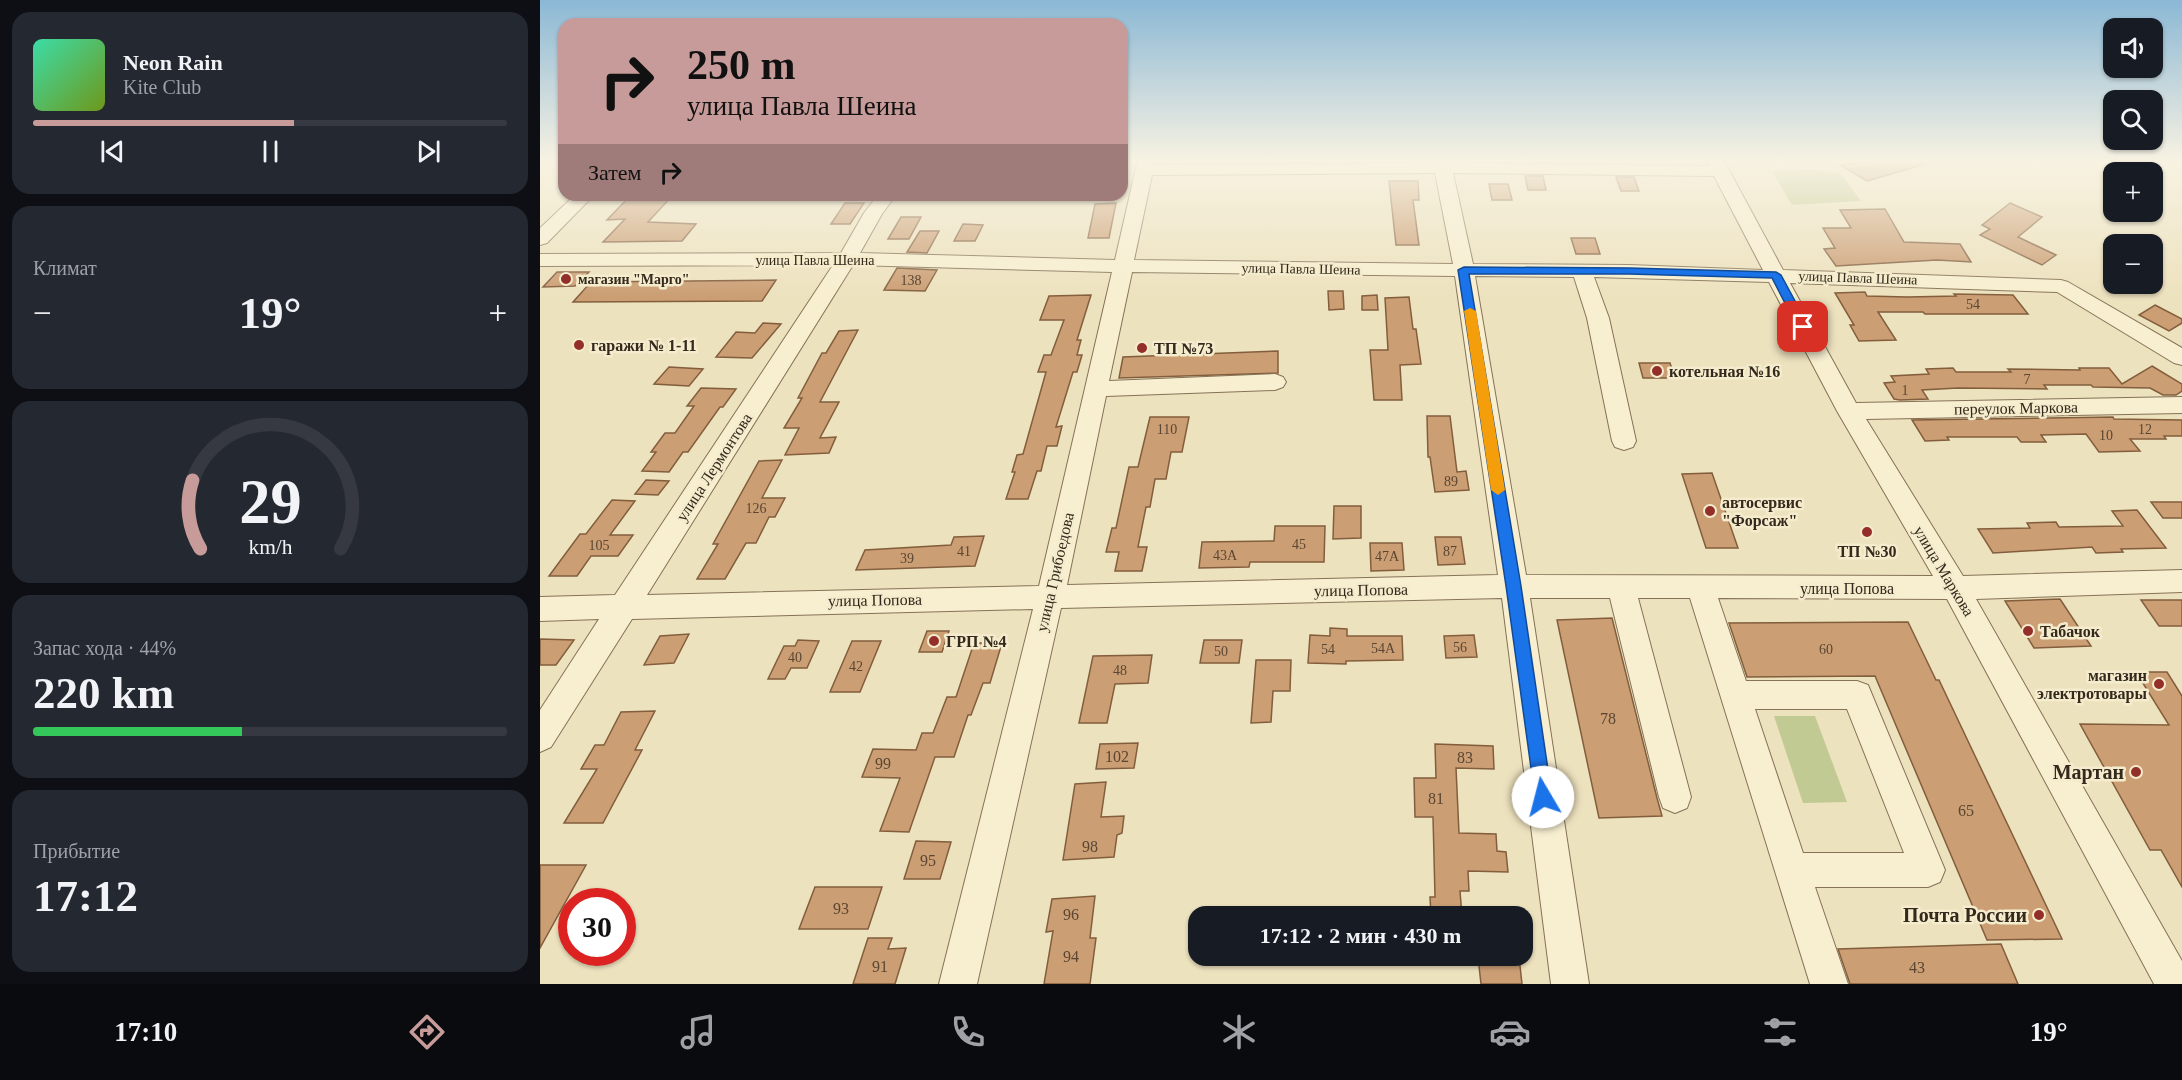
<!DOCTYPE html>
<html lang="ru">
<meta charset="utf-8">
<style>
body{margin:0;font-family:Georgia,serif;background:#242831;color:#f1f3f6;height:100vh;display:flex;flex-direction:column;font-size:22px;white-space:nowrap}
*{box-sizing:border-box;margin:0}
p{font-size:20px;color:#9ea1a6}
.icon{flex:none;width:33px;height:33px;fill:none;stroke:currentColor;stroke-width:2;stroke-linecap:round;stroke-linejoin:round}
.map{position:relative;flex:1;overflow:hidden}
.panel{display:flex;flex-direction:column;gap:12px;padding:12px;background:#0d0f14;width:540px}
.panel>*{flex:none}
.banner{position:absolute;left:18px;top:18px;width:570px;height:183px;border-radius:18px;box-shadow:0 2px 4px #0004;background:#c79b99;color:#111;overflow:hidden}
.controls{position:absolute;left:1563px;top:18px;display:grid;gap:12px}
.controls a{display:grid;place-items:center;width:60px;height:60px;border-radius:12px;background:#171b24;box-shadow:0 2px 4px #0004;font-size:30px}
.speed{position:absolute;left:18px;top:888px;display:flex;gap:12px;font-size:30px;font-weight:700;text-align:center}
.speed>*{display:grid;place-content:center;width:78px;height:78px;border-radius:50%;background:#171b24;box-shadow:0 2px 4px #0004;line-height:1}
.speed .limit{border:9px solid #d22;background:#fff;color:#111}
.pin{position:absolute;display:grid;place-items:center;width:51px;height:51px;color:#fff;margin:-26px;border-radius:12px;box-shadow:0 3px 9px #0006}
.me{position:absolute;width:66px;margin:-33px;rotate:352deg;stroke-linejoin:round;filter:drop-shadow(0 0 4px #0008)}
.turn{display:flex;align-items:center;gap:21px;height:126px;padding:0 30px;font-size:27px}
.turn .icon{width:78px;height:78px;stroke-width:2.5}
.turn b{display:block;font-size:42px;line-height:51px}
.then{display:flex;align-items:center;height:57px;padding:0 30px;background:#0003;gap:12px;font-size:22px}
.big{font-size:45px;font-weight:700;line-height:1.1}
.panel .widget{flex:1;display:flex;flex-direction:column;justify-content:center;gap:9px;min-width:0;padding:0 21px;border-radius:18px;background:#242831}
.panel .dial{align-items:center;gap:0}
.dial svg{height:156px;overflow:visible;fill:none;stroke:#363941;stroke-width:7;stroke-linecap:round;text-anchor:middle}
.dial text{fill:#f1f3f6;stroke:none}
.song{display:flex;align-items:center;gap:18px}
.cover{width:72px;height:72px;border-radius:9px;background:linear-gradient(135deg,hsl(160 70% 55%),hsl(80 70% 35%))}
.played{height:6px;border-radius:3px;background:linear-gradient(90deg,#c79b99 55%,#363941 55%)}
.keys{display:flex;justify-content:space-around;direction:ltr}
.heat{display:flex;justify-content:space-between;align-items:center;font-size:33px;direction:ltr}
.charge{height:9px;border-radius:4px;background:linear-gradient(90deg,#34c759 44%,#363941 0)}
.trip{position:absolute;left:648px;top:906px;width:345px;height:60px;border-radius:18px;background:#171b24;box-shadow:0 2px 4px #0004;font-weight:700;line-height:60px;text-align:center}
.tab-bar{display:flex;height:96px;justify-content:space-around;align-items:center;background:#090b0e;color:#9ea1a6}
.tab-bar .icon{width:42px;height:42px}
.tab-bar .current{color:#c79b99}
.tab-bar b{font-size:27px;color:#f1f3f6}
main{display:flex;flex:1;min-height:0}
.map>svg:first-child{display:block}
.green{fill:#c0ca92}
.building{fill:#cb9e74;stroke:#835e3d;stroke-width:1.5}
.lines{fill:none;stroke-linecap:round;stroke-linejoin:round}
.minor-casing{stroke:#857257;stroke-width:2}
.minor{fill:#f8efd0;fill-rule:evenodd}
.route{fill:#1a73e8;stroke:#114b97;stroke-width:1.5}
.slow{fill:#f59e0b}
.poi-dot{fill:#932f28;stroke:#f4eccd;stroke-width:2}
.labels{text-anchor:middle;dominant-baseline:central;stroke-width:5;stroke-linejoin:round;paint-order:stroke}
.far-street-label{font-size:14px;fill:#34291c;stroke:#f4eccd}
.far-poi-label{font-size:14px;font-weight:bold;fill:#34291c;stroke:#f4eccd;text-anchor:start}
.number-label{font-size:14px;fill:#5a4632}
.poi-label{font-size:16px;font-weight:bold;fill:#34291c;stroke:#f4eccd;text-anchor:start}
.street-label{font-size:16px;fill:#34291c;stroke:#f4eccd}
.near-number-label{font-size:16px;fill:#5a4632}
.near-poi-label{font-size:20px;font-weight:bold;fill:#34291c;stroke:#f4eccd;text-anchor:end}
</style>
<main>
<section class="panel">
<div class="widget">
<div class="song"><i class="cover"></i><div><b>Neon Rain</b><p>Kite Club</p></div></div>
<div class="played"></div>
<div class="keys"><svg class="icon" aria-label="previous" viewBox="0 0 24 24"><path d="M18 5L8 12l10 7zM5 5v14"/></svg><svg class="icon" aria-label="pause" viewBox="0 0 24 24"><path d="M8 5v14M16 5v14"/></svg><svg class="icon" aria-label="next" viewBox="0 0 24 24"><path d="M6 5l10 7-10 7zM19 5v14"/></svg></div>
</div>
<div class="widget"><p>Климат</p>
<div class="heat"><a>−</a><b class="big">19°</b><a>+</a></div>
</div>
<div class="widget dial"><svg viewBox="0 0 100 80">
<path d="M14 69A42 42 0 1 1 86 69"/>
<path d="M14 69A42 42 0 0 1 10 34" stroke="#c79b99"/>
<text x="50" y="56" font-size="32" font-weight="700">29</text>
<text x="50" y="72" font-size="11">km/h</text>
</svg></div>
<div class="widget"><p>Запас хода · 44%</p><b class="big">220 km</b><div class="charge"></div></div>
<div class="widget"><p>Прибытие</p><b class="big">17:12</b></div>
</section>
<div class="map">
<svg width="1642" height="984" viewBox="0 0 1642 984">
<rect width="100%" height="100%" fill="#ede2be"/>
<g class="green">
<path d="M1270 169 1301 174 1321 201 1252 205 1232 171Z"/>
<path d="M1234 716H1275L1307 802 1263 803Z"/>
</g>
<g class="building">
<path d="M1357 159H1385L1386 164 1327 181 1300 165Z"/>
<path d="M985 176H1003L1006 190H988Z"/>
<path d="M1076 177H1094L1099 191H1081Z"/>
<path d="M849 181H878L879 200H873L879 245H856Z"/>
<path d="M949 184H968L972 200H952Z"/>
<path d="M91 195H133L108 222 156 224 142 241 63 242 85 219 67 220Z"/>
<path d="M305 203H324L310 224H291Z"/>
<path d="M576 203 569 238H548L555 204Z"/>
<path d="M1470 203 1502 217 1478 237 1516 255 1502 265 1440 235 1450 229 1442 225Z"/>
<path d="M1345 209 1364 242 1420 244 1431 262 1397 260 1296 266 1284 249 1295 248 1283 228H1311L1300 210Z"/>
<path d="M361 217H381L369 239H348Z"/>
<path d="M423 224 443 225 435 241H414Z"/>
<path d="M380 231H399L387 253 367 252Z"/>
<path d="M1031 238H1055L1060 254H1036Z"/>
<path d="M357 268 397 270 385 291 344 290Z"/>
<path d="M17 272H49L35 286 3 287Z"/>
<path d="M236 280 222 301 33 302 51 282Z"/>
<path d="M788 291H803L804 309 789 310Z"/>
<path d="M1325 292 1327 296 1367 297 1416 296 1414 294 1473 295 1488 314H1385L1383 312H1338L1356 340 1319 341 1310 325H1314L1295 293Z"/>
<path d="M551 295 537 340H541L537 355H542L537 372H533L516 427 522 426 517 446H507L501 471H497L488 499H466L475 472H472L477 455 483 454 506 372H498L504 355H511L524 320H500L509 296Z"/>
<path d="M837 295 838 310H822V296Z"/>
<path d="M869 297 873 329H876L881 364 860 365 862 400H834L830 350H848L845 298Z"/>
<path d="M1615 305 1642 319V323L1629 331 1599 315Z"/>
<path d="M223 323 241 324 212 358 176 357 196 332 215 333Z"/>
<path d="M318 330 280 402H299L280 438 296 437 289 453 245 455 259 428H244L262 398H258L282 353H286L299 331Z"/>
<path d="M738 351V373L579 378 583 357Z"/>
<path d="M1099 363H1130L1135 378H1103Z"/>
<path d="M1612 366 1642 384V391L1636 395H1623L1610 388 1553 387 1551 385H1504L1507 389 1418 388 1382 390 1388 399 1360 400 1354 399 1344 383 1355 382 1351 376 1389 374 1386 369 1413 368 1416 372H1471L1468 369 1540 370 1539 368H1569L1582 384Z"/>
<path d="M129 367 163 369 149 386 114 384Z"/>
<path d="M161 388 196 389 183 407H180L148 452H143L129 472 102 471 116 452H111L125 433H135L154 406H147Z"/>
<path d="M887 416H910L917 472 926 471 929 490 895 492 890 457H888Z"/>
<path d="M610 417H649L642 452H631L626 479H615L610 507H606L598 547H607L602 571H575L579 552H566L572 528H576L589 467H598Z"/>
<path d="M1573 417 1574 419 1642 420V436H1624L1626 439H1590L1600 451 1559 452 1546 434 1501 435 1506 442H1481L1477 437H1407L1409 440 1385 441 1372 420Z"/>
<path d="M242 460 222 498H245L235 517H229L216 543H206L185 579H157L178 544H173L219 461Z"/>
<path d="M1172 473 1198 548H1166L1142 474Z"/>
<path d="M106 480 129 481 118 495 95 494Z"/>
<path d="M72 500 95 501 70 535H93L78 556H51L37 576H9L40 534H46Z"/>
<path d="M1611 502H1642V518H1623Z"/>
<path d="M794 506H821V538L793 539Z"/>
<path d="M1597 510 1626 548 1581 549 1583 552 1556 553 1552 547 1453 553 1438 529 1490 528 1487 523 1516 522 1519 527 1583 526 1572 511Z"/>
<path d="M735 526H785L784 562H710L709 567 659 568 662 542 734 541Z"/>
<path d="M444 536 435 566 316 570 325 550 411 545 414 537Z"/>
<path d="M895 537H921L925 564 898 565Z"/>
<path d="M830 543H862L864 570 831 571Z"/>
<path d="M1520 599 1551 646 1494 648 1465 601Z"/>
<path d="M1601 600H1642V626H1619Z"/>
<path d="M1072 618 1117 798 1122 816 1059 818 1017 620Z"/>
<path d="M1368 622 1396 680H1399L1522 939 1447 940 1335 676 1207 677 1189 623Z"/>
<path d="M790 628 807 629V636H862L863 660 806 661V664L768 663 770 635 790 636Z"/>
<path d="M387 631H409L402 652H379Z"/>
<path d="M149 634 134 663 104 665 120 636Z"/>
<path d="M934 635 937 657 906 658 904 636Z"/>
<path d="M0 639 34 640 16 665H0Z"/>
<path d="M258 640 279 641 267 668H251L245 679H228L244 646H255Z"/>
<path d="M664 640H702L699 663H660Z"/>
<path d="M312 641H341L320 692H290Z"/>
<path d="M434 643H462L450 683H443L431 715H428L414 757H395L369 832 340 831 360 778 322 777 333 749 376 750 382 733H393L407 697H416Z"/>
<path d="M612 655 608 683 575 684 567 723H539L553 656Z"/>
<path d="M716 660H751L750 691H733L731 722 711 723Z"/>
<path d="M1596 672H1627L1642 696V887L1621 850H1610L1540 724 1629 725Z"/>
<path d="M115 711 95 750H102L63 823H24L57 769H41L55 745H64L81 712Z"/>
<path d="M598 743 594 768 556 769 560 744Z"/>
<path d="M895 744 953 746 954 769 916 768 919 833 956 834 957 851 966 852 968 872 928 871 929 891H920L922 916H891L890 897H895L893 817H875L874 778H896Z"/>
<path d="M566 782 561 817 584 816 582 833 577 835 574 857 523 860 535 784Z"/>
<path d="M376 841 411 842 400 879H364Z"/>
<path d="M0 865H46L0 948Z"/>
<path d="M275 887H342L328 929H259Z"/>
<path d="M555 896 550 938H556L550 984H504L513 931 506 932 512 899Z"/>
<path d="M328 938H352L348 949 366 948 355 984H313Z"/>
<path d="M1461 944 1478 984H1310L1298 949Z"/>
<path d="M938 957H979L982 984H941Z"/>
</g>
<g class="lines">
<g class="minor-casing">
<g id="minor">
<path d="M598 159H616L614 165 893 163 892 159H910L911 163 1169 166 1166 159H1183L1243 270 1521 280 1528 282 1642 348V365L1634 363 1517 292 1250 283 1316 403 1642 397V413L1326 419 1423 576 1642 570V592L1436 599 1642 961V984H1614L1407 599 1178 598 1206 681H1317L1328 685 1405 870 1400 882 1388 887H1275L1308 984H1270L1150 598H1098L1151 797 1147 808 1135 813 1123 808 1119 797 1070 598H990L1049 984H1011L962 598 521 608 437 984H399L493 609 92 619 11 747 0 752V710L59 619 0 621V597L75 595 293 265 0 266V254L301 253 324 213 338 195H356L342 214 320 253 575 260ZM895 173 913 264 594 260 612 175ZM913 173 1174 176 1223 270 1089 265 933 264ZM313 265 572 272 499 586 107 595ZM592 272 915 276 958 575 527 585 566 396 735 390 743 387 746 382 743 377 735 374 569 381ZM935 276 1034 277 1047 318 1072 441 1075 447 1084 450 1093 447 1096 441 1069 318 1054 277 1229 282 1297 411 1393 576 986 575ZM1215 709H1307L1364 853H1263Z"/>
<path d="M35 195H54L7 243 0 245V228Z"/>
</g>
</g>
<use href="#minor" class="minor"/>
</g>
<linearGradient id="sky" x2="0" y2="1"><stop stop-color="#8bb8d5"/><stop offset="0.54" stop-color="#f7f2e2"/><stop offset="1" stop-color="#f7f2e2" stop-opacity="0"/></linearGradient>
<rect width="1642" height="297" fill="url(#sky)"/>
<path class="route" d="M924 267 1089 268 1236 272 1241 275 1269 327 1267 330H1259L1232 278 1089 274H929L981 586 1012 797 1010 803 1003 805 997 803 995 797 966 586 918 270Z"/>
<path class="slow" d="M930 308 936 311 965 490 958 495 951 490 924 311Z"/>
<g class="poi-dot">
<circle cx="26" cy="279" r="6"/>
<circle cx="39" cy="345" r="6"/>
<circle cx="602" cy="348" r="6"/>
<circle cx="1117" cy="371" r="6"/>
<circle cx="1170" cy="511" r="6"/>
<circle cx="1327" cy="532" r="6"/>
<circle cx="1488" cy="631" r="6"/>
<circle cx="394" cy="641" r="6"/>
<circle cx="1619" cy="684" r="6"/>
<circle cx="1596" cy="772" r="6"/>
<circle cx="1499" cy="915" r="6"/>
</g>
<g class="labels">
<g class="far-street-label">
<text x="275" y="260">улица Павла Шеина</text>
<text transform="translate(761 269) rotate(1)">улица Павла Шеина</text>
<text transform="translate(1318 278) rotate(2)">улица Павла Шеина</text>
</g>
<g class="far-poi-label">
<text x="38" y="279">магазин "Марго"</text>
</g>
<g class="number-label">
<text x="371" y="280">138</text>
<text x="1433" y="304">54</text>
<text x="1487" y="379">7</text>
<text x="1365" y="390">1</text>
<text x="627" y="429">110</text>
<text x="1605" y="429">12</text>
<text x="1566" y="435">10</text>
<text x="911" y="481">89</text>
<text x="216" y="508">126</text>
<text x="759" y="544">45</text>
<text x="59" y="545">105</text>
<text x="424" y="551">41</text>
<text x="910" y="551">87</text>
<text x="685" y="555">43А</text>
<text x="847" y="556">47А</text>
<text x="367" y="558">39</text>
<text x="920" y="647">56</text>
<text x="843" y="648">54А</text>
<text x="788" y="649">54</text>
<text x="1286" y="649">60</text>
<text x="681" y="651">50</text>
<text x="255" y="657">40</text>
<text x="316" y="666">42</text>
<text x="580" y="670">48</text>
</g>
<g class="poi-label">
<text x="51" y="345">гаражи № 1-11</text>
<text x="614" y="348">ТП №73</text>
<text x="1129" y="371">котельная №16</text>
<text x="1182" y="502">автосервис<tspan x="1182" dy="18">"Форсаж"</tspan></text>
<text x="1327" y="551" text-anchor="middle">ТП №30</text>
<text x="1500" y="631">Табачок</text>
<text x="406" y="641">ГРП №4</text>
<text x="1607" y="675" text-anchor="end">магазин<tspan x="1607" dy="18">электротовары</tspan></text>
</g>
<g class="street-label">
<text transform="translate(1476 408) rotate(-1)">переулок Маркова</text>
<text transform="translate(174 467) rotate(-57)">улица Лермонтова</text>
<text transform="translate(1404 571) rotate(59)">улица Маркова</text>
<text transform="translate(515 572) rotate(-77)">улица Грибоедова</text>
<text x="1307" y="588">улица Попова</text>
<text transform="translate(821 590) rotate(-1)">улица Попова</text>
<text transform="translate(335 600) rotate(-1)">улица Попова</text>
</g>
<g class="near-number-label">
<text x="1068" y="718">78</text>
<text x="577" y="756">102</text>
<text x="925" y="757">83</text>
<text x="343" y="763">99</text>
<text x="896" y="798">81</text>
<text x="1426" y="810">65</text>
<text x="550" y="846">98</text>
<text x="388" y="860">95</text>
<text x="301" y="908">93</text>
<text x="531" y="914">96</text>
<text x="531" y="956">94</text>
<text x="340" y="966">91</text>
<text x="1377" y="967">43</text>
</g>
<g class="near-poi-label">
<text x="1584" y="772">Мартан</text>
<text x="1487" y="915">Почта России</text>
</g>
</g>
</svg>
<div class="controls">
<a><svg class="icon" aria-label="sound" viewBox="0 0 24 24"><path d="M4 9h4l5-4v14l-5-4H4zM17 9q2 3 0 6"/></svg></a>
<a><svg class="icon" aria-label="search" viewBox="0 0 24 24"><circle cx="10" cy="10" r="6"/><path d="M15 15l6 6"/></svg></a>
<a>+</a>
<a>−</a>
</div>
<div class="speed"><div class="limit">30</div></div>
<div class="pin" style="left:1263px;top:327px;background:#d93025"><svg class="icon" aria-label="arrive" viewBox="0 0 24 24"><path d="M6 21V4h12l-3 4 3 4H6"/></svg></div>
<svg class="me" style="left:1003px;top:797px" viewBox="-20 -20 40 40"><circle r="19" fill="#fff"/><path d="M0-13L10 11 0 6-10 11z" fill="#1a73e8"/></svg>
<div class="trip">17:12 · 2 мин · 430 m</div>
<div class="banner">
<div class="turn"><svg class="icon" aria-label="right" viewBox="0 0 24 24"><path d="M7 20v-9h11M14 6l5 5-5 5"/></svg><div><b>250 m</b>улица Павла Шеина</div></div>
<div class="then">Затем<svg class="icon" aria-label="right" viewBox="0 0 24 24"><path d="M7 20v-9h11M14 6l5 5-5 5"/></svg></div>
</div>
</div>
</main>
<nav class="tab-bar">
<b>17:10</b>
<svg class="icon current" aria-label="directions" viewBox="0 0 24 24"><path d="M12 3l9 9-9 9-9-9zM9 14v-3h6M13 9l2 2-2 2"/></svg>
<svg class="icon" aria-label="music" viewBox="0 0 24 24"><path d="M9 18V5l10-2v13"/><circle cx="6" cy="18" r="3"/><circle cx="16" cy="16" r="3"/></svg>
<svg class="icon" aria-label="phone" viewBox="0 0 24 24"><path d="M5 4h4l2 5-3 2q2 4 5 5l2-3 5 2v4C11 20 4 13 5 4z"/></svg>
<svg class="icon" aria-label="climate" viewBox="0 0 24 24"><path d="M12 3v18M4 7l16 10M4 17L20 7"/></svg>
<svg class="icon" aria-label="car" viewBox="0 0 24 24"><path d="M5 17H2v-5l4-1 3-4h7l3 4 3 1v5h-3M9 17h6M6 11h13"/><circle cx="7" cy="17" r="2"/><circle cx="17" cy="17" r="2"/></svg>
<svg class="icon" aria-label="filters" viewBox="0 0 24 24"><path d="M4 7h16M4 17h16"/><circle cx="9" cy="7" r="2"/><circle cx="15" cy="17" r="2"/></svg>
<b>19°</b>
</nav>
